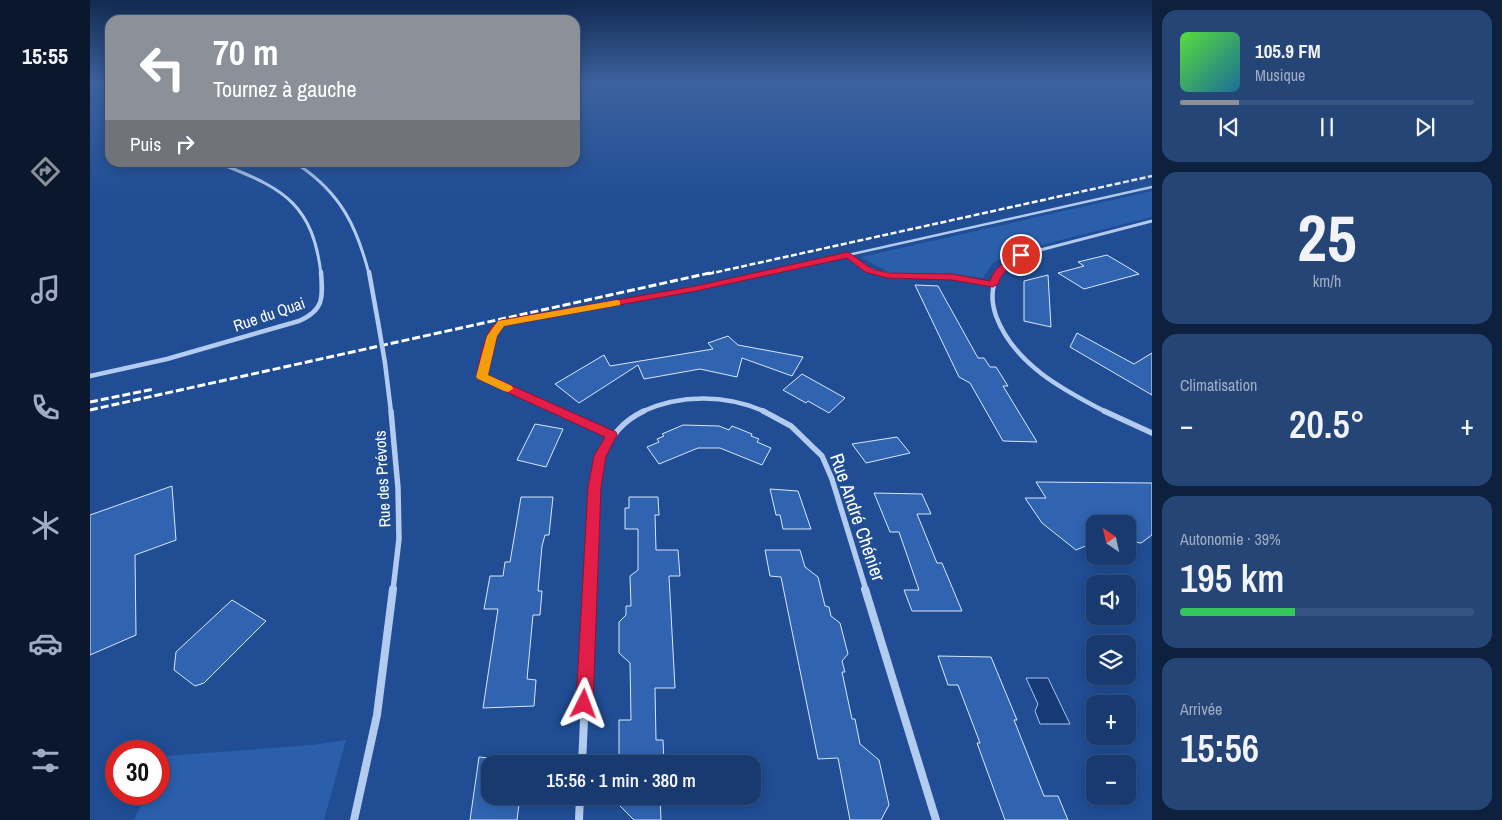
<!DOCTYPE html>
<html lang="fr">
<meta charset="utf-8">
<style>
body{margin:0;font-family:"Archivo Narrow",sans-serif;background:#254577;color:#f1f3f6;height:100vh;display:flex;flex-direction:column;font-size:19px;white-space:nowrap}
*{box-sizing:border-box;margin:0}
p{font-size:16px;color:#9fadc3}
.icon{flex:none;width:28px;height:28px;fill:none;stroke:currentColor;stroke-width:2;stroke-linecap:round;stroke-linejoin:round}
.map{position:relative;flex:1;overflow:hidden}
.sheet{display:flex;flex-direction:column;gap:10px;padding:10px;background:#0d203d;width:350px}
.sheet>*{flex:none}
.hud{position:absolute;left:15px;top:15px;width:475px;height:152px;border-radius:15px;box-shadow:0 2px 12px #0003,0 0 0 1px #365482;background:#8c9099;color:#fff;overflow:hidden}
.needle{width:32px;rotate:326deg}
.tools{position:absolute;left:996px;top:515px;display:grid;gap:10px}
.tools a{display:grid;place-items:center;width:50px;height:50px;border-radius:10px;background:#183a6f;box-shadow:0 2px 12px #0003,0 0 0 1px #365482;font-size:25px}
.speed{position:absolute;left:15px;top:740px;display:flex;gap:10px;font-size:25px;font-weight:700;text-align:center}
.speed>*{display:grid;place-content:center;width:65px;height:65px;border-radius:50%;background:#183a6f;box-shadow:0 2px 12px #0003,0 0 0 1px #365482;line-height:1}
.speed .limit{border:8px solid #d22;background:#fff;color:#111}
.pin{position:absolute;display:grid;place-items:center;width:42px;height:42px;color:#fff;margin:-21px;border:2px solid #fff;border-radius:50%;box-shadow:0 1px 5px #0007}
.me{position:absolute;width:55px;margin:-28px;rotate:3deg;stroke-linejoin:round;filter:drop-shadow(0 0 4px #0008)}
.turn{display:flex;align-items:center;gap:18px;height:105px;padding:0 25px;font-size:22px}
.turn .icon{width:65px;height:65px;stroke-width:2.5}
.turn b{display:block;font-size:35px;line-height:42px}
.then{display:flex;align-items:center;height:48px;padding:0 25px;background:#0003;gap:10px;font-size:19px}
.big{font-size:38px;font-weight:600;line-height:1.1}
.sheet .widget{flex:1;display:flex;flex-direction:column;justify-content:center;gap:8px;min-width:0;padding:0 18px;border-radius:15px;background:#254577}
.sheet .dial{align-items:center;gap:0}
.dial b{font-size:65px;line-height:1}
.song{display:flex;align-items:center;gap:15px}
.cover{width:60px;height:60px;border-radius:8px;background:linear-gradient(135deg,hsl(110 70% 55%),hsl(200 70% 35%))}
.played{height:5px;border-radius:2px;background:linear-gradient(90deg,#8c9099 20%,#365482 20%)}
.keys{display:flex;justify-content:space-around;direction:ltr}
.heat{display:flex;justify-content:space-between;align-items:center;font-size:28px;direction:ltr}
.charge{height:8px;border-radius:4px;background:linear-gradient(90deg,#34c759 39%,#365482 0)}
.trip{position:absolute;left:391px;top:755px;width:280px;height:50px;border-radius:15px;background:#183a6f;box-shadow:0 2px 12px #0003,0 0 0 1px #365482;font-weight:600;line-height:50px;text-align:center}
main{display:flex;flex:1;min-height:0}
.tabs{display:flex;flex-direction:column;width:90px;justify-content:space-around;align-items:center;background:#0a172c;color:#9fadc3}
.tabs .icon{width:35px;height:35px}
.tabs .selected{color:#8c9099}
.tabs b{font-size:22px;color:#f1f3f6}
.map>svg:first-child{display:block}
.green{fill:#2a5fac}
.water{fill:#163a73;stroke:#a7c5ef}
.building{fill:#3064b1;stroke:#d9e7fa}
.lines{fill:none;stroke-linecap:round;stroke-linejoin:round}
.service-far2{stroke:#b3cbee;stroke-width:2.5}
.service-far1{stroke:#b3cbee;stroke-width:3}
.service{stroke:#b3cbee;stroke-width:4.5}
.minor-far4{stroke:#b3cbee;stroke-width:2.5}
.minor-far3{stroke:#b3cbee;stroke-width:3}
.minor-far2{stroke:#b3cbee;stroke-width:4.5}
.minor-far1{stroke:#b3cbee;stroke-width:5.5}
.minor{stroke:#b3cbee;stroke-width:8}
.rail-far1{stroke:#fff;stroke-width:2.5;stroke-dasharray:6 2.5;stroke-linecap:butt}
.rail{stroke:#fff;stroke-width:3;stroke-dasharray:8 3;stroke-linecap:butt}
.minor-bridge{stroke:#b3cbee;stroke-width:4.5}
.route{fill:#e11d48;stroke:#92132f}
.slow{fill:#f59e0b}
.labels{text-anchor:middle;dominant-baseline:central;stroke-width:5;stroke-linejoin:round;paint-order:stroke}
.street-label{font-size:16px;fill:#fff;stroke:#204d94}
.near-street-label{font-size:19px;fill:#fff;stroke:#204d94}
</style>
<main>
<nav class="tabs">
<b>15:55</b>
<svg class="icon selected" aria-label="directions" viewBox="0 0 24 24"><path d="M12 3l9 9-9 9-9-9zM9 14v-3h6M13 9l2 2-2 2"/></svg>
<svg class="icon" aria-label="music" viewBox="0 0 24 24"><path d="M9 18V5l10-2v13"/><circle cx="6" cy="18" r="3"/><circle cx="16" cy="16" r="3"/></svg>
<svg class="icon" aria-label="phone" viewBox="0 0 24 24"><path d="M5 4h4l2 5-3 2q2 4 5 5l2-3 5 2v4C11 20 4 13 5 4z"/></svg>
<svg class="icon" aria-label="climate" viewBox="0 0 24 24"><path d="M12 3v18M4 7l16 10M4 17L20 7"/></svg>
<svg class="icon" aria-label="car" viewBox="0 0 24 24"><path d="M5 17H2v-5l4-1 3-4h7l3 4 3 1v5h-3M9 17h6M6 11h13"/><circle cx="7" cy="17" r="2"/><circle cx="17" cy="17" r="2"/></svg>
<svg class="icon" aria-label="filters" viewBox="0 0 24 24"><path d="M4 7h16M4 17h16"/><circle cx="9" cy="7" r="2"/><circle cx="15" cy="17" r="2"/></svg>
</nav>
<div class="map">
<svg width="1062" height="820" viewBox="0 0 1062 820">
<rect width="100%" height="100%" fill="#204d94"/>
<g class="green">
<path d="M1062 191V217L919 253 903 263 893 278 860 274 800 273 771 257Z"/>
<path d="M256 740 234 820H44L56 794H69V770L76 756 222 745Z"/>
</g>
<path class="water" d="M936 678H958L980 724H950L945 711 948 704Z"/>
<g class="building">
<path d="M1017 255 1049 274 994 289 968 273 994 266 988 262Z"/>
<path d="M958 275 961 327 934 321V281Z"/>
<path d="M825 285 848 286 888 358H894L900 367H906L918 386H913L947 442 913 441 880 383 869 377Z"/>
<path d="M987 333 1044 364 1062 353V395L980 347Z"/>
<path d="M638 336 648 345 713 357 702 376 652 358 647 377 610 369 554 379 548 365 489 403 465 384 514 355 520 366 623 349 618 343Z"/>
<path d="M712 374 755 398 739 413 718 401 716 403 693 390Z"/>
<path d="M445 424 473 429 456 467 427 460Z"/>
<path d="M593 425 629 426 639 430 642 426 662 434 661 436 669 439 667 442 681 448 672 465 630 448H608L569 464 557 447 569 442 567 439 574 436 572 434Z"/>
<path d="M807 437 820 453 776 463 762 444Z"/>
<path d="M946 482 1062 483V535L1051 543 1038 541V524H1005V542L986 550 952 523 935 498H956Z"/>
<path d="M82 486 86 540 45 555 46 635 0 655V515Z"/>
<path d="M680 489 708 491 721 529H693L690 515H686Z"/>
<path d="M784 493 832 494 841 514H827L847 563H852L872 611H822L814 590H829L809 532H800Z"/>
<path d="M431 497H463L459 535H455L452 546 448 591H452L450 615H443L437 679 446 680 444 706 393 708 408 609H394L400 576H413L415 562H420Z"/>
<path d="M539 497H568L569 515H565L566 550H588L590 576H579L585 688H565L566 740H573L574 764H529V720H541L540 663 529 653V622L536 615V606H541L540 576 548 570V529H535V508H539Z"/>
<path d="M675 550H710L715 567 728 577 735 606 739 607 741 616 750 623 758 654 752 661 755 672H752L762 719H765L770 744 789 760 799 805 791 820H760L748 758 728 759 691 577 680 576Z"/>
<path d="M142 600 176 621 114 683 105 686 84 670 86 652Z"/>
<path d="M848 656 901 657 927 720H924L954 796H968L978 820H915L887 743H890L868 685H858Z"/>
<path d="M389 757 400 758V796H430L427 820H380Z"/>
<path d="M528 796H570L571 820H544L528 804Z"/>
</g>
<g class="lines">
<g class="service-far2">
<path d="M674 274 758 255"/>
<path d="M792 274 771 265 758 255 1062 187"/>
</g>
<g class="service-far1">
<path d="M788 272 807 276 866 278 903 284"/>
<path d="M469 412 392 377 402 336 411 323 606 289 680 272"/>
</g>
<path class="service" d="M467 411 521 435"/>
<g class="minor-far4">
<path d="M127 162 139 167"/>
<path d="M205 162 212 167"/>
</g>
<g class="minor-far3">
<path d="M136 166C195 189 223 206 231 274"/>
<path d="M210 166C251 194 267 227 279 274"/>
<path d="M909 274 917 264 931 255 1062 221"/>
</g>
<g class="minor-far2">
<path d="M279 272 288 322"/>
<path d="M910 272C900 286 901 301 906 316 924 364 973 390 1016 412"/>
<path d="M295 363 301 412"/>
<path d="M0 376 77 359 209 321C234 310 233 298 231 272"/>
<path d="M551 412C590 394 636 394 676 412"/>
</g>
<g class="minor-far1">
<path d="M301 411 308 488 309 539 303 590"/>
<path d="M673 411 701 426 732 456 742 479 776 590"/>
<path d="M1014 411 1062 433"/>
<path d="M500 590C500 568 501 547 502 525 504 481 508 432 554 411"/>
</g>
<g class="minor">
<path d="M775 589 846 820"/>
<path d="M492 764 500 589"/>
<path d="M264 820 287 715 303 589"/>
<path d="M489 820 490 796"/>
</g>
<path class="rail-far1" d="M618 274 1062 176"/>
<g class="rail">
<path d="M0 402 64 389"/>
<path d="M0 410 624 272"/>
</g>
<path class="minor-bridge" d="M288 322 295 363"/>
</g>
<linearGradient id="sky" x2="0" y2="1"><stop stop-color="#122a51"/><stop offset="0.42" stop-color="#3c629f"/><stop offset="1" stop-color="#3c629f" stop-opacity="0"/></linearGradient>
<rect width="1062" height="198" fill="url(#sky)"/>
<path class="route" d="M758 252 782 269 798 273 862 274 900 281C904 267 917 261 928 253L935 255C925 266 913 268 908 284L903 287 862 280 797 278 775 272 757 258 606 291 414 326 407 336 398 375 526 432 527 435 516 456 511 487 503 704 500 710 494 713 488 710 486 704 498 487 504 456 515 437 388 379 386 377C390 362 394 326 411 320L606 286Z"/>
<path class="slow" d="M527 300 530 301V305L414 326 407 336 398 375 422 386 423 389 418 392 414 391 388 379 386 377 397 336 408 321Z"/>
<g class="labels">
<g class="street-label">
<text transform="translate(179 314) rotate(-19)">Rue du Quai</text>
<text transform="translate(292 479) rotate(-93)">Rue des Prévots</text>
</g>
<g class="near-street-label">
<text transform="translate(768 517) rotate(71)">Rue André Chénier</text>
</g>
</g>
</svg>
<div class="tools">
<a><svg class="needle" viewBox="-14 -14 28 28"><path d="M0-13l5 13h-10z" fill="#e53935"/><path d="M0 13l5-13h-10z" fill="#9fadc3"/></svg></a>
<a><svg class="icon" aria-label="sound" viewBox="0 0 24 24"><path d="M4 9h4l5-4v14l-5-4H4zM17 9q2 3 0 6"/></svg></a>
<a><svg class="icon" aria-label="layers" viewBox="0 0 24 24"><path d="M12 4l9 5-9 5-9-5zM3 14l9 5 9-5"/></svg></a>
<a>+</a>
<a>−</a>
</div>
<div class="speed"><div class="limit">30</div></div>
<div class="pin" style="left:931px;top:255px;background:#d93025"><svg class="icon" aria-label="arrive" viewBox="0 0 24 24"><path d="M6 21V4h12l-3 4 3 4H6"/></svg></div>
<svg class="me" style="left:494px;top:704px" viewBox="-20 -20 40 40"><path d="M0-17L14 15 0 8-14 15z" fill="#e11d48" stroke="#fff" stroke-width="4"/></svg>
<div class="trip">15:56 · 1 min · 380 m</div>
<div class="hud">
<div class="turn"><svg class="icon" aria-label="left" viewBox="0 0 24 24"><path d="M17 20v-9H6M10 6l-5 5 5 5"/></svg><div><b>70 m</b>Tournez à gauche</div></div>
<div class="then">Puis<svg class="icon" aria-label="right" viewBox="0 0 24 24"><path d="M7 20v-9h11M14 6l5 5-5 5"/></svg></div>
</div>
</div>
<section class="sheet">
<div class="widget">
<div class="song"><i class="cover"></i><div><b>105.9 FM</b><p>Musique</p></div></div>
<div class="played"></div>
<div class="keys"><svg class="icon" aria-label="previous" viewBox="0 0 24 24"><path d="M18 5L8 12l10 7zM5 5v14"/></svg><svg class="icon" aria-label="pause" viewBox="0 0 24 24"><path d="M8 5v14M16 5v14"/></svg><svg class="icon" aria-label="next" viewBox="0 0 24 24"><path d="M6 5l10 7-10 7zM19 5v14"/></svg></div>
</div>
<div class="widget dial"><b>25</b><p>km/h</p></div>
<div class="widget"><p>Climatisation</p>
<div class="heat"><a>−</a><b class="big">20.5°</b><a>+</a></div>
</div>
<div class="widget"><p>Autonomie · 39%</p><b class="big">195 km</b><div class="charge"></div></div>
<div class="widget"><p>Arrivée</p><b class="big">15:56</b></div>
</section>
</main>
